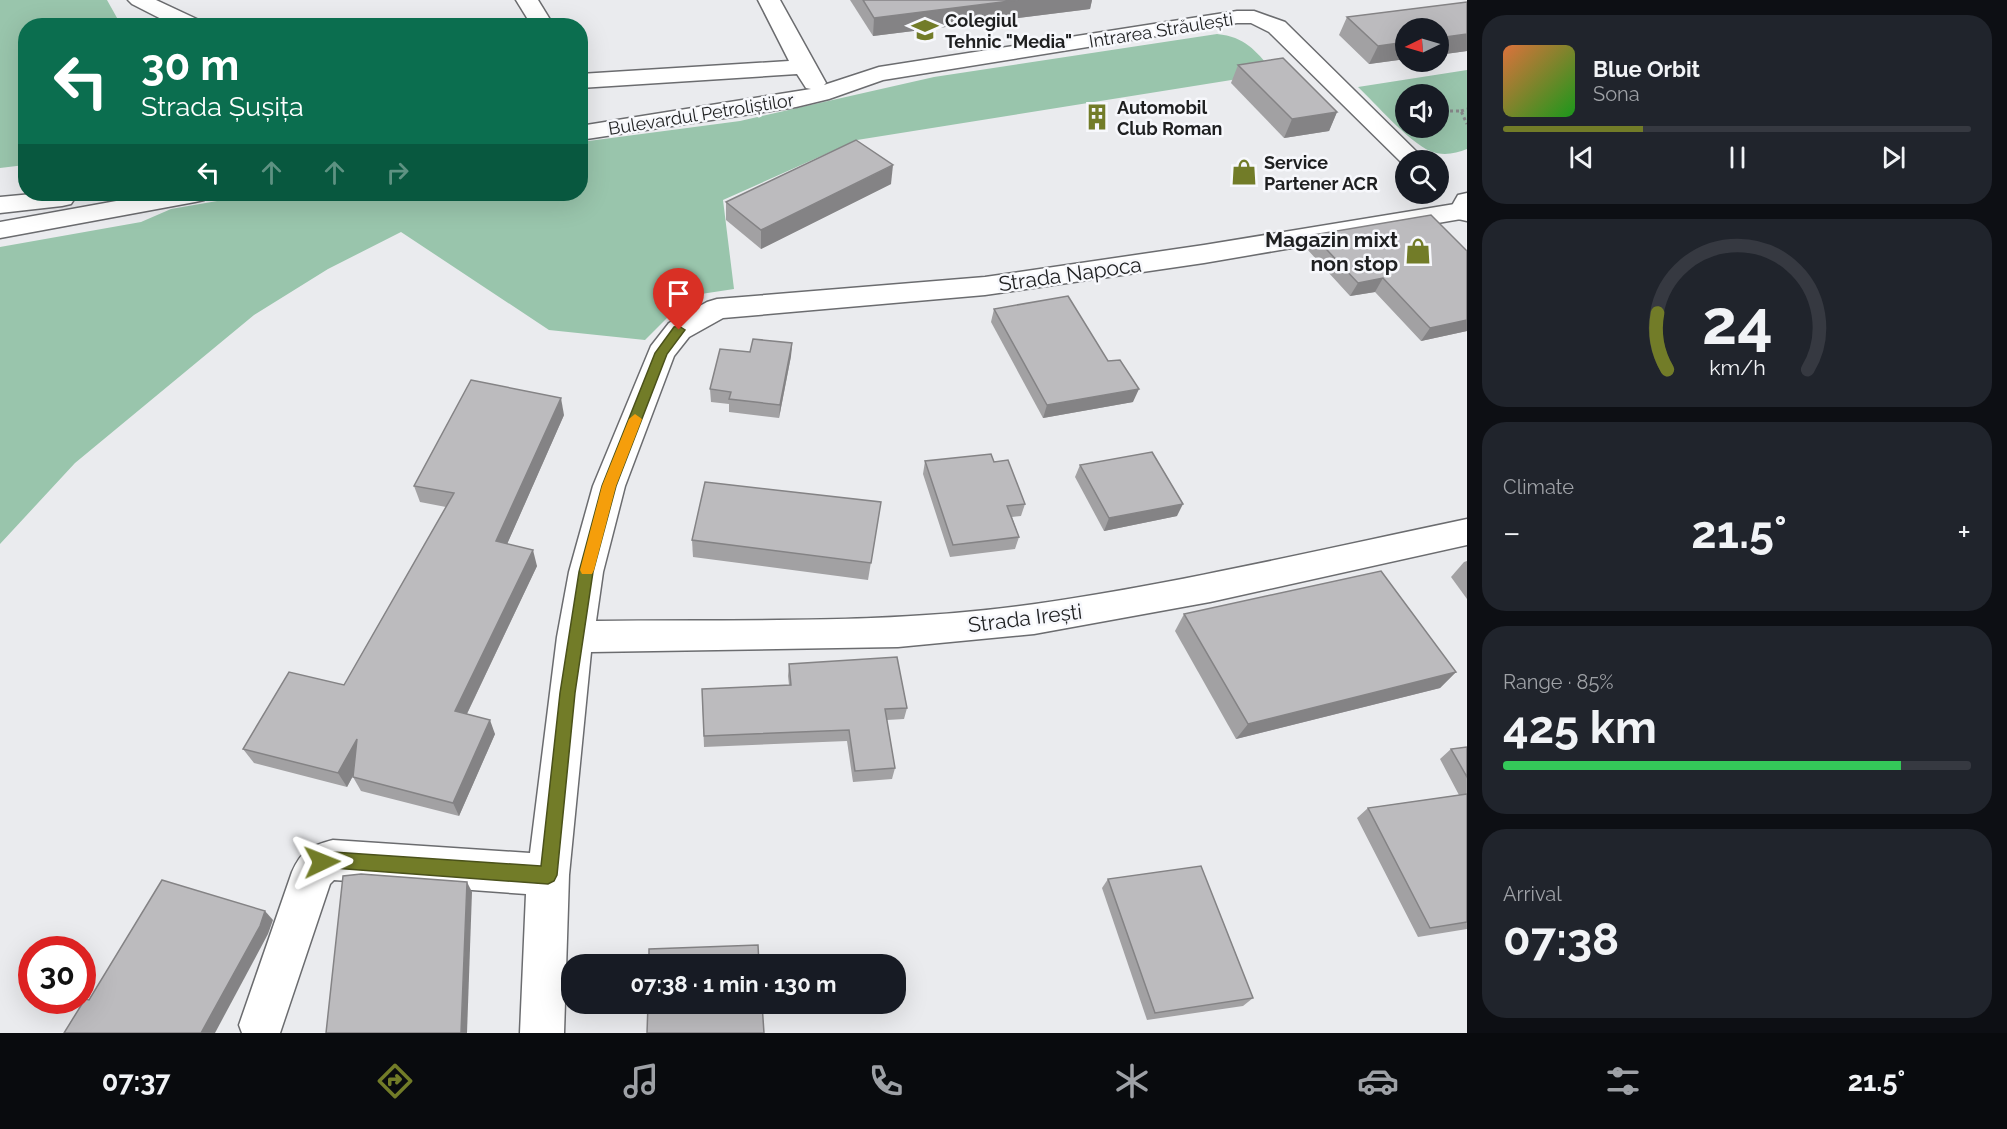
<!DOCTYPE html>
<meta charset="utf-8">
<style>
body{margin:0;font-family:Raleway,sans-serif;background:#20242c;color:#f1f3f6;height:100vh;display:flex;flex-direction:column;font-size:22px;white-space:nowrap}
*{box-sizing:border-box;margin:0}
p{font-size:20px;color:#9ea1a6}
.icon{flex:none;width:33px;height:33px;fill:none;stroke:currentColor;stroke-width:2;stroke-linecap:round;stroke-linejoin:round}
.map{position:relative;flex:1;overflow:hidden}
.side{display:flex;flex-direction:column;gap:15px;padding:15px;background:#0d0f14;width:540px}
.side>*{flex:none}
.guide{position:absolute;left:18px;top:18px;width:570px;height:183px;border-radius:24px;box-shadow:0 6px 24px #0002;background:#0b6e4f;color:#fff;overflow:hidden}
.needle{width:39px;rotate:265deg}
.tools{position:absolute;left:1395px;top:18px;display:grid;gap:12px}
.tools a{display:grid;place-items:center;width:54px;height:54px;border-radius:50%;background:#171b24;box-shadow:0 6px 24px #0002;font-size:30px}
.speed{position:absolute;left:18px;top:936px;display:flex;gap:12px;font-size:30px;font-weight:700;text-align:center}
.speed>*{display:grid;place-content:center;width:78px;height:78px;border-radius:50%;background:#171b24;box-shadow:0 6px 24px #0002;line-height:1}
.speed .limit{border:9px solid #d22;background:#fff;color:#111}
.pin{position:absolute;display:grid;place-items:center;width:51px;height:51px;color:#fff;margin:-62px -26px;border-radius:50% 50% 50% 0;rotate:-45deg;box-shadow:0 0 6px #0007}
.pin .icon{rotate:45deg}
.me{position:absolute;width:66px;margin:-33px;rotate:88deg;stroke-linejoin:round;filter:drop-shadow(0 0 4px #0008)}
.turn{display:flex;align-items:center;gap:21px;height:126px;padding:0 24px;font-size:27px}
.turn .icon{width:78px;height:78px;stroke-width:2.5}
.turn b{display:block;font-size:42px;line-height:51px}
.lanes{display:flex;align-items:center;height:57px;padding:0 24px;background:#0003;justify-content:center;gap:30px;direction:ltr}
.lanes .off{opacity:.35}
.big{font-size:45px;font-weight:700;line-height:1.1}
.side .tile{flex:1;display:flex;flex-direction:column;justify-content:center;gap:9px;min-width:0;padding:0 21px;border-radius:24px;background:#20242c}
.side .dial{align-items:center;gap:0}
.dial svg{height:156px;overflow:visible;fill:none;stroke:#363941;stroke-width:7;stroke-linecap:round;text-anchor:middle}
.dial text{fill:#f1f3f6;stroke:none}
.song{display:flex;align-items:center;gap:18px}
.cover{width:72px;height:72px;border-radius:9px;background:linear-gradient(135deg,hsl(20 70% 55%),hsl(120 70% 35%))}
.played{height:6px;border-radius:3px;background:linear-gradient(90deg,#727c28 30%,#363941 30%)}
.keys{display:flex;justify-content:space-around;direction:ltr}
.heat{display:flex;justify-content:space-between;align-items:center;font-size:33px;direction:ltr}
.charge{height:9px;border-radius:4px;background:linear-gradient(90deg,#34c759 85%,#363941 0)}
.trip{position:absolute;left:561px;top:954px;width:345px;height:60px;border-radius:24px;background:#171b24;box-shadow:0 6px 24px #0002;font-weight:700;line-height:60px;text-align:center}
.dock{display:flex;height:96px;justify-content:space-around;align-items:center;background:#090b0e;color:#9ea1a6}
.dock .icon{width:42px;height:42px}
.dock .on{color:#727c28}
.dock b{font-size:27px;color:#f1f3f6}
main{display:flex;flex:1;min-height:0}
.map>svg:first-child{display:block}
.green{fill:#99c5ac;fill-rule:evenodd}
.lines{fill:none;stroke-linecap:round;stroke-linejoin:round}
.minor-casing{stroke:#6b6c6f;stroke-width:3}
.major-casing{stroke:#6b6c6f;stroke-width:3}
.path{stroke:#87888a;stroke-width:3;stroke-dasharray:3 3;stroke-linecap:butt}
.minor{fill:#fff;fill-rule:evenodd}
.major{fill:#fff;fill-rule:evenodd}
.wall{fill:#a2a1a3}
.shaded-wall{fill:#848385}
.building{fill:#bcbbbe;stroke:#848385;stroke-width:1.5}
.route{fill:#727c28;stroke:#4a511a;stroke-width:1.5}
.slow{fill:#f59e0b}
.labels{text-anchor:middle;dominant-baseline:central;stroke-width:5;stroke-linejoin:round;paint-order:stroke}
.far-poi-label{font-size:18px;font-weight:bold;fill:#1f2021;stroke:#f7f8fc;text-anchor:start}
.far-street-label{font-size:18px;fill:#1f2021;stroke:#f7f8fc}
.poi-label{font-size:21px;font-weight:bold;fill:#1f2021;stroke:#f7f8fc;text-anchor:end}
.street-label{font-size:21px;fill:#1f2021;stroke:#f7f8fc}
</style>
<main>
<div class="map">
<svg width="1467" height="1033" viewBox="0 0 1467 1033">
<rect width="100%" height="100%" fill="#eaebee"/>
<g class="green">
<path d="M0 0H107L121 25 26 26 25 165 0 168Z"/>
<path d="M1217 34C1247 37 1256 52 1275 73L857 140 723 200 734 289 701 294 674 311 645 340 549 330 401 232 328 269 254 315 75 463 0 544V247L141 222 171 209 257 194H580L581 142 740 121 934 77Z"/>
<path d="M1467 70V149C1455 154 1442 156 1430 151 1409 142 1375 103 1358 87ZM1406 94H1438V128H1406Z"/>
</g>
<g class="lines">
<g class="minor-casing">
<g id="minor">
<path d="M128 0H156L201 21 204 26H175L132 4Z"/>
<path d="M516 0H538L554 26H532Z"/>
<path d="M758 0H780L826 83 824 85 879 67 1237 11H1254L1285 22 1425 160H1406L1404 165 1269 32 1251 23H1237L883 80 829 99 796 107 580 140V126L811 89 806 88 797 74 580 88V74L789 61Z"/>
<path d="M32 194H72L75 198 71 204 62 206 0 213V197Z"/>
<path d="M155 194H208L204 200 195 202 0 238V222Z"/>
<path d="M1467 202V218L1204 263 985 295 723 318 689 337 674 356 625 486 603 572 596 621C742 619 891 625 1035 604 1180 583 1324 549 1467 519V545L1210 602 1034 634 898 647 591 652 569 875 564 1033H520L526 894 334 880 330 884 280 1033H242L239 1025 292 872C302 850 310 846 333 840L530 853 557 637 569 572 593 486 651 346 669 323 707 302 717 299 985 277 1204 245Z"/>
</g>
</g>
<g class="major-casing">
<path id="major" d="M1467 193V221L1458 219 1450 209 1458 195Z"/>
</g>
<g class="path">
<path d="M1438 111H1461L1467 124"/>
<path d="M1461 111 1467 109"/>
</g>
<use href="#minor" class="minor"/>
<use href="#major" class="major"/>
</g>
<g class="wall">
<path d="M850 0H1092L1090 9 873 36Z"/>
<path d="M1467 2V51L1438 55V28H1406V59L1369 64 1339 35 1347 17Z"/>
<path d="M1238 65 1337 112 1329 131 1284 138 1231 83Z"/>
<path d="M891 184 761 249 726 220V202Z"/>
<path d="M1313 235 1467 251V331L1421 341 1375 292 1350 296 1306 248Z"/>
<path d="M994 309 1133 402 1043 418 991 322Z"/>
<path d="M792 343 791 356 779 418 729 412V404L711 402 710 389 750 352Z"/>
<path d="M564 415 507 544 537 566 467 714 495 734 459 816 361 791 353 777V776L347 787 254 763 243 749 344 685 446 507 420 502 414 486Z"/>
<path d="M925 461 994 462 1025 504 1021 516 1012 517 1019 537 1015 549 950 557 923 474Z"/>
<path d="M1080 465 1177 516 1104 531 1075 477Z"/>
<path d="M881 502 868 580 693 557 692 540Z"/>
<path d="M1467 561V599L1451 577 1464 562Z"/>
<path d="M1184 614 1456 672 1440 688 1236 739 1175 631Z"/>
<path d="M789 664 907 708 904 719 887 720 895 768 892 779 853 782 847 741 704 747 702 689 789 685 788 676Z"/>
<path d="M1467 747V929L1418 937 1357 818 1368 808 1459 795 1440 759 1451 749Z"/>
<path d="M1108 879 1253 998 1243 1006 1147 1020 1102 888Z"/>
</g>
<g class="shaded-wall">
<path d="M1018 0H1092L1090 9 873 36 874 18Z"/>
<path d="M1467 34V51L1438 55V38Z"/>
<path d="M1406 42V59L1369 64 1378 46Z"/>
<path d="M1337 112 1329 131 1284 138 1292 119Z"/>
<path d="M893 165 891 184 761 249V230Z"/>
<path d="M1383 278 1375 292 1350 296 1358 283Z"/>
<path d="M1467 320V331L1421 341 1430 328Z"/>
<path d="M792 343 791 356 779 418 780 405Z"/>
<path d="M1139 389 1133 402 1043 418 1047 405Z"/>
<path d="M561 398 564 415 501 558 496 541Z"/>
<path d="M1183 504 1177 516 1104 531 1109 518Z"/>
<path d="M533 550 537 566 461 726 455 711Z"/>
<path d="M1456 672 1440 688 1236 739 1248 724Z"/>
<path d="M490 720 495 734 459 816 453 803Z"/>
<path d="M357 739 365 753 347 787 338 773Z"/>
<path d="M467 882 472 892 467 1033H461Z"/>
<path d="M265 911 273 920 268 934 215 1033H201Z"/>
</g>
<g class="building">
<path d="M863 0H1018L874 18Z"/>
<path d="M1467 2V34L1438 38V28H1406V42L1378 46 1347 17Z"/>
<path d="M1283 58 1337 112 1292 119 1238 65Z"/>
<path d="M856 140 893 165 761 230 726 202Z"/>
<path d="M1431 215 1467 251V320L1430 328 1383 278 1358 283 1313 235Z"/>
<path d="M1068 296 1108 361 1120 360 1139 389 1047 405 994 309Z"/>
<path d="M753 339 792 343 780 405 729 399 731 392 710 389 720 349 750 352Z"/>
<path d="M471 380 561 398 496 541 533 550 455 711 490 720 453 803 353 777 357 739 338 773 243 749 289 672 344 685 454 493 414 486Z"/>
<path d="M1152 452 1183 504 1109 518 1080 465Z"/>
<path d="M991 454 994 462 1008 460 1025 504 1007 506 1019 537 953 545 925 461Z"/>
<path d="M705 482 881 502 871 563 692 540Z"/>
<path d="M1381 571 1456 672 1248 724 1184 614Z"/>
<path d="M897 657 907 708 885 709 895 768 855 771 849 730 704 736 702 689 791 685 789 664Z"/>
<path d="M1467 747V777L1451 749Z"/>
<path d="M1467 794V922L1430 928 1368 808Z"/>
<path d="M1201 866 1253 998 1155 1013 1108 879Z"/>
<path d="M361 874 467 882 461 1033H326L343 876Z"/>
<path d="M162 880 265 911 260 926 201 1033H64L85 999 89 1000Z"/>
<path d="M758 945 759 964H649V949Z"/>
<path d="M648 1004H762L764 1033H647Z"/>
</g>
<path class="route" d="M679 326 685 330 667 354 616 486 593 572 575 693 557 875 554 881 548 884 333 868 322 871 317 868 314 862 317 857 333 852 541 866 560 693 579 572 602 486 655 353 674 327Z"/>
<path class="slow" d="M635 414 642 419 616 486 594 570 592 574H582L580 570 602 486 629 419Z"/>
<defs>
<g id="school-bare" transform="scale(2.07)"><path d="M0-5L7-2L0 1L-7-2ZM-4 1L0 2.5L4 1V4Q0 6-4 4Z" fill="#727c28" stroke="#f7f8fc" stroke-width="2.5" paint-order="stroke"/></g>
<g id="building-bare" transform="scale(2.07)"><path d="M-4-6H4V6H1V3H-1V6H-4ZM-2.5-4.3h1.7v1.8h-1.7ZM.8-4.3h1.7v1.8H.8ZM-2.5-1h1.7V.8h-1.7ZM.8-1h1.7V.8H.8Z" fill="#727c28" stroke="#f7f8fc" stroke-width="2.5" paint-order="stroke"/></g>
<g id="shop-bare" transform="scale(2.07)"><path d="M-5-2.5h2.3a2.7 3.5 0 0 1 5.4 0H5L5.5 6h-11ZM-1.5-2.5h3a1.5 2.3 0 0 0-3 0Z" fill="#727c28" stroke="#f7f8fc" stroke-width="2.5" paint-order="stroke"/></g>
</defs>
<g fill-rule="evenodd">
<use href="#school-bare" x="925" y="30"/>
<use href="#building-bare" x="1097" y="117"/>
<use href="#shop-bare" x="1244" y="172"/>
<use href="#shop-bare" x="1418" y="251"/>
</g>
<g class="labels">
<g class="far-poi-label">
<text x="945" y="20">Colegiul<tspan x="945" dy="21">Tehnic "Media"</tspan></text>
<text x="1117" y="107">Automobil<tspan x="1117" dy="21">Club Roman</tspan></text>
<text x="1264" y="162">Service<tspan x="1264" dy="21">Partener ACR</tspan></text>
</g>
<g class="far-street-label">
<text transform="translate(1161 30) rotate(-9)">Intrarea Străulești</text>
<text transform="translate(701 114) rotate(-9)">Bulevardul Petroliștilor</text>
</g>
<g class="poi-label">
<text x="1398" y="239">Magazin mixt<tspan x="1398" dy="24">non stop</tspan></text>
</g>
<g class="street-label">
<text transform="translate(1070 274) rotate(-8)">Strada Napoca</text>
<text transform="translate(1025 618) rotate(-7)">Strada Irești</text>
</g>
</g>
</svg>
<div class="tools">
<a><svg class="needle" viewBox="-14 -14 28 28"><path d="M0-13l5 13h-10z" fill="#e53935"/><path d="M0 13l5-13h-10z" fill="#9ea1a6"/></svg></a>
<a><svg class="icon" aria-label="sound" viewBox="0 0 24 24"><path d="M4 9h4l5-4v14l-5-4H4zM17 9q2 3 0 6"/></svg></a>
<a><svg class="icon" aria-label="search" viewBox="0 0 24 24"><circle cx="10" cy="10" r="6"/><path d="M15 15l6 6"/></svg></a>
</div>
<div class="speed"><div class="limit">30</div></div>
<div class="pin" style="left:679px;top:330px;background:#d93025"><svg class="icon" aria-label="arrive" viewBox="0 0 24 24"><path d="M6 21V4h12l-3 4 3 4H6"/></svg></div>
<svg class="me" style="left:322px;top:862px" viewBox="-20 -20 40 40"><path d="M0-17L14 15 0 8-14 15z" fill="#727c28" stroke="#fff" stroke-width="4"/></svg>
<div class="trip">07:38 · 1 min · 130 m</div>
<div class="guide">
<div class="turn"><svg class="icon" aria-label="left" viewBox="0 0 24 24"><path d="M17 20v-9H6M10 6l-5 5 5 5"/></svg><div><b>30 m</b>Strada Șușița</div></div>
<div class="lanes"><svg class="icon" aria-label="left" viewBox="0 0 24 24"><path d="M17 20v-9H6M10 6l-5 5 5 5"/></svg><svg class="icon off" aria-label="ahead" viewBox="0 0 24 24"><path d="M12 20V5M6 11l6-6 6 6"/></svg><svg class="icon off" aria-label="ahead" viewBox="0 0 24 24"><path d="M12 20V5M6 11l6-6 6 6"/></svg><svg class="icon off" aria-label="right" viewBox="0 0 24 24"><path d="M7 20v-9h11M14 6l5 5-5 5"/></svg></div>
</div>
</div>
<section class="side">
<div class="tile">
<div class="song"><i class="cover"></i><div><b>Blue Orbit</b><p>Sona</p></div></div>
<div class="played"></div>
<div class="keys"><svg class="icon" aria-label="previous" viewBox="0 0 24 24"><path d="M18 5L8 12l10 7zM5 5v14"/></svg><svg class="icon" aria-label="pause" viewBox="0 0 24 24"><path d="M8 5v14M16 5v14"/></svg><svg class="icon" aria-label="next" viewBox="0 0 24 24"><path d="M6 5l10 7-10 7zM19 5v14"/></svg></div>
</div>
<div class="tile dial"><svg viewBox="0 0 100 80">
<path d="M14 69A42 42 0 1 1 86 69"/>
<path d="M14 69A42 42 0 0 1 9 40" stroke="#727c28"/>
<text x="50" y="56" font-size="32" font-weight="700">24</text>
<text x="50" y="72" font-size="11">km/h</text>
</svg></div>
<div class="tile"><p>Climate</p>
<div class="heat"><a>−</a><b class="big">21.5°</b><a>+</a></div>
</div>
<div class="tile"><p>Range · 85%</p><b class="big">425 km</b><div class="charge"></div></div>
<div class="tile"><p>Arrival</p><b class="big">07:38</b></div>
</section>
</main>
<nav class="dock">
<b>07:37</b>
<svg class="icon on" aria-label="directions" viewBox="0 0 24 24"><path d="M12 3l9 9-9 9-9-9zM9 14v-3h6M13 9l2 2-2 2"/></svg>
<svg class="icon" aria-label="music" viewBox="0 0 24 24"><path d="M9 18V5l10-2v13"/><circle cx="6" cy="18" r="3"/><circle cx="16" cy="16" r="3"/></svg>
<svg class="icon" aria-label="phone" viewBox="0 0 24 24"><path d="M5 4h4l2 5-3 2q2 4 5 5l2-3 5 2v4C11 20 4 13 5 4z"/></svg>
<svg class="icon" aria-label="climate" viewBox="0 0 24 24"><path d="M12 3v18M4 7l16 10M4 17L20 7"/></svg>
<svg class="icon" aria-label="car" viewBox="0 0 24 24"><path d="M5 17H2v-5l4-1 3-4h7l3 4 3 1v5h-3M9 17h6M6 11h13"/><circle cx="7" cy="17" r="2"/><circle cx="17" cy="17" r="2"/></svg>
<svg class="icon" aria-label="filters" viewBox="0 0 24 24"><path d="M4 7h16M4 17h16"/><circle cx="9" cy="7" r="2"/><circle cx="15" cy="17" r="2"/></svg>
<b>21.5°</b>
</nav>
